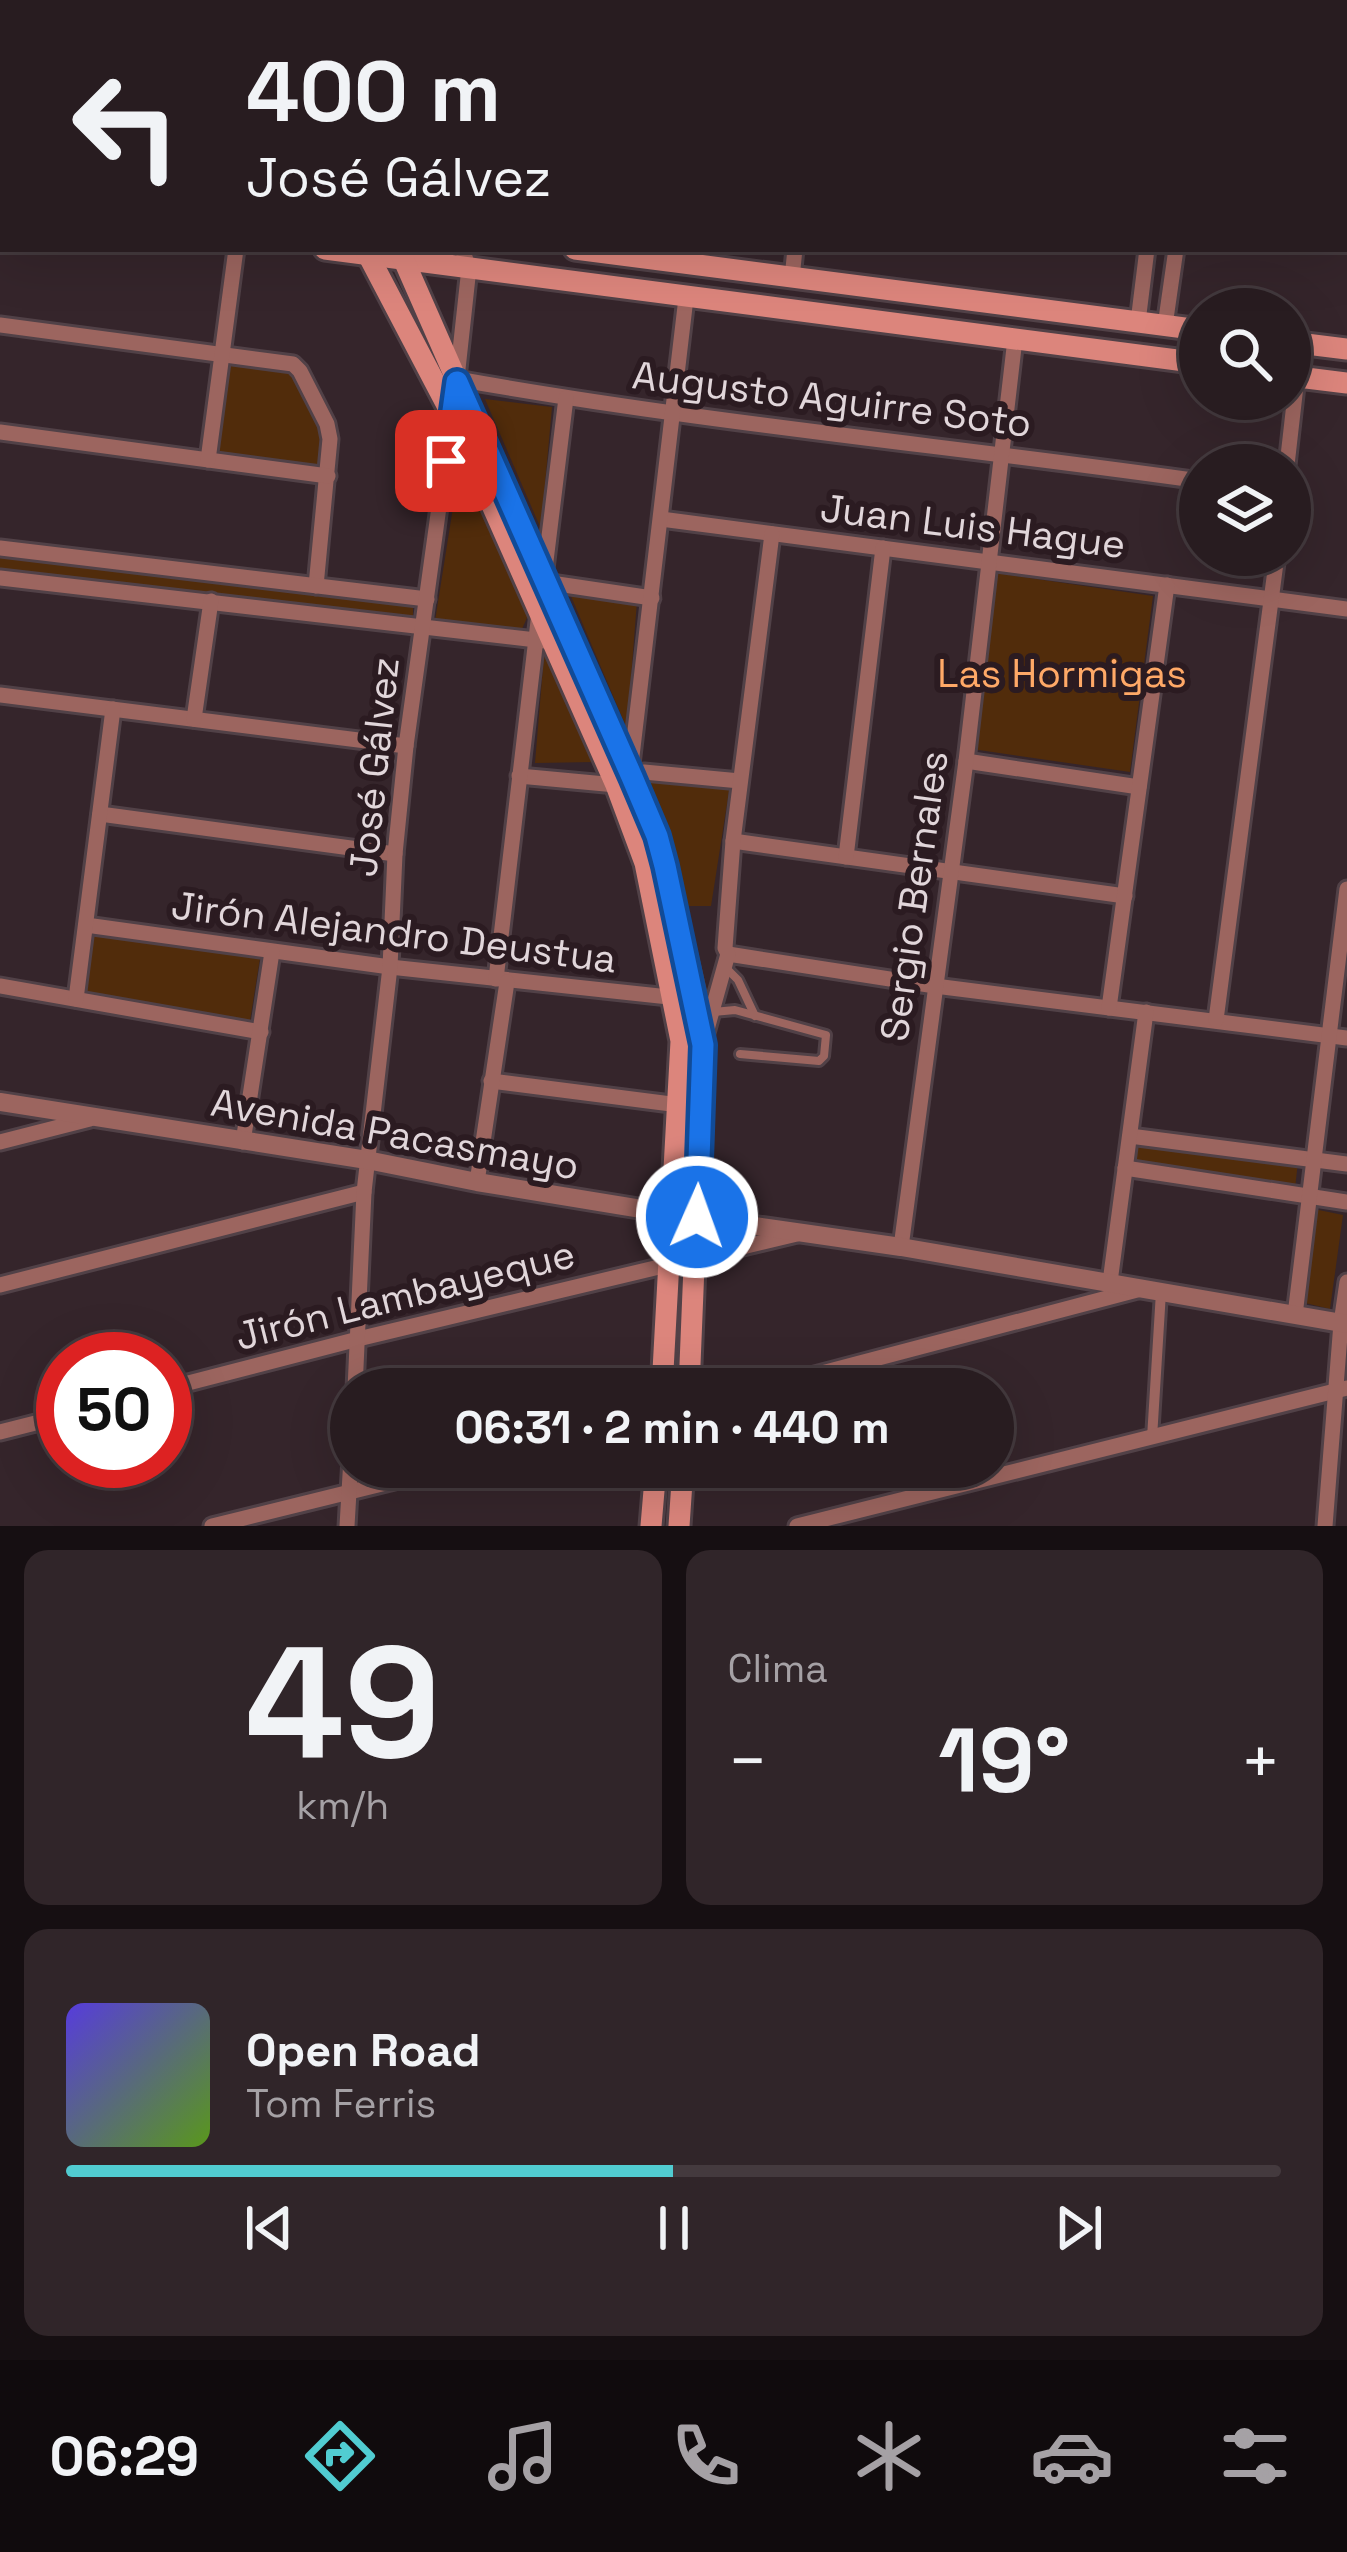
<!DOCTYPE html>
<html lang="es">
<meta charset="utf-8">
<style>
body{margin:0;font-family:"Space Grotesk",sans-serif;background:#302529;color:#f1f3f6;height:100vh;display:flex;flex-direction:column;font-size:45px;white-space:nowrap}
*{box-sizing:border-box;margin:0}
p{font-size:39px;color:#a5a1a5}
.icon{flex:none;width:66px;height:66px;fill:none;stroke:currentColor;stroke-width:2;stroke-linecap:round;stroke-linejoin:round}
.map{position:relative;height:1526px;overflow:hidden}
.details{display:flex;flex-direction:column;gap:24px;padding:24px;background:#160f12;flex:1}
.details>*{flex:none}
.top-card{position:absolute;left:0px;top:0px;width:1347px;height:252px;box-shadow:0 12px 48px #0002,0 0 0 3px #443a3e;background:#281c20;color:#f1f3f6;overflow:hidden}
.tools{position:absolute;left:1179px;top:288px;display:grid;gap:24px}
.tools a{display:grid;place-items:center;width:132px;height:132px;border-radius:50%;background:#281c20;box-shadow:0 12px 48px #0002,0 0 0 3px #443a3e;font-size:60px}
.speed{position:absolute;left:36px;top:1332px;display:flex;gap:24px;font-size:60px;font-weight:700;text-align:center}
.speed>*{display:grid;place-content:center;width:156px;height:156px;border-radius:50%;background:#281c20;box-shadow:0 12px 48px #0002,0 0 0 3px #443a3e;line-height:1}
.speed .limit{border:18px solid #d22;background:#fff;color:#111}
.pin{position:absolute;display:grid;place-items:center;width:102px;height:102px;color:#fff;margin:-51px;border-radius:24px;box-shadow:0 6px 18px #0006}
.me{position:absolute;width:132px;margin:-66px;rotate:2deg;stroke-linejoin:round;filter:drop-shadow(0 0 9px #0008)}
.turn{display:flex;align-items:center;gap:42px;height:252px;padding:0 48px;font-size:54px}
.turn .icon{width:156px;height:156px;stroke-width:2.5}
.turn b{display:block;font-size:84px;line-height:102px}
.big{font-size:90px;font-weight:800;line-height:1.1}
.details .card{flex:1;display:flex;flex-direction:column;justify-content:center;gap:18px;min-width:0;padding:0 42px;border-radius:24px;background:#302529}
.details .dial{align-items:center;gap:0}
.dial b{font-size:156px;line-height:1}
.song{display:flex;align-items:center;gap:36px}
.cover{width:144px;height:144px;border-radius:18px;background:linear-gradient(135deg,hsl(250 70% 55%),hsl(90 70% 35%))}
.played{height:12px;border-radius:6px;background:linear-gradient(90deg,#51ccd1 50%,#443a3e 50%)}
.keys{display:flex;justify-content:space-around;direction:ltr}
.heat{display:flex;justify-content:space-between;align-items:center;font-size:66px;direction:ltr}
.details .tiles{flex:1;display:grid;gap:24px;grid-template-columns:1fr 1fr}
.card:last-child{grid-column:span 2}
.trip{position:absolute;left:330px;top:1368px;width:684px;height:120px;border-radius:60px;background:#281c20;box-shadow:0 12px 48px #0002,0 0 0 3px #443a3e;font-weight:800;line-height:120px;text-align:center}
.menu{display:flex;height:192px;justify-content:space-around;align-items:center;background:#100b0d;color:#a5a1a5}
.menu .icon{width:84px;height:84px}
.menu .on{color:#51ccd1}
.menu b{font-size:54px;color:#f1f3f6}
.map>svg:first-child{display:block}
.green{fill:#512c0b}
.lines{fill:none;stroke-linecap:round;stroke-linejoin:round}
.service-casing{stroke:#514147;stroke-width:14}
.pedestrian-casing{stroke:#514147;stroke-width:16}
.minor-casing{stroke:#514147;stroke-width:21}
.tertiary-casing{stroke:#514147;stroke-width:24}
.secondary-casing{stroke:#514147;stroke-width:27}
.service{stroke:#9c655f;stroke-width:8}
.pedestrian{stroke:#9c655f;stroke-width:10}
.minor{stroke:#9c655f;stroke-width:15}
.tertiary{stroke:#9c655f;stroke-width:18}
.secondary{stroke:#dc857c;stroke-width:21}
.route-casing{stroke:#114b97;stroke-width:30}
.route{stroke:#1a73e8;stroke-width:21}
.labels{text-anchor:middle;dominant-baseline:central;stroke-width:12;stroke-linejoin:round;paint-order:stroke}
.street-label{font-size:39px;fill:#e1d6da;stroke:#2b1b21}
.park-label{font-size:39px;fill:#ffa967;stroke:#2b1b21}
</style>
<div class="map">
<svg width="1347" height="1526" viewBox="0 0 1347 1526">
<rect width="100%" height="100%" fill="#35252b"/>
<g class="green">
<path d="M231 359 283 365 297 375 325 434 324 463 319 466 218 453Z"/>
<path d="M485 399 552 407 541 529Z"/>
<path d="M461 457 530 611 522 629 435 621Z"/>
<path d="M0 554 413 602V617L0 572Z"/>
<path d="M995 573 1153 596 1130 772 972 749Z"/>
<path d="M568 589 637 601 627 729Z"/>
<path d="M544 655 595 762 535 763Z"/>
<path d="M644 776 730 785 711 906H681L669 835Z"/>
<path d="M89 930 261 952 250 1021 80 993Z"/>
<path d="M1138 1145 1298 1161 1295 1189 1136 1161Z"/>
<path d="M1314 1209 1343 1215 1330 1309 1301 1302Z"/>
</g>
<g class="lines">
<g class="service-casing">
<g id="service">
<path d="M726 968 738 980 755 1016"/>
<path d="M713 1012 735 1010 826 1035 824 1056 819 1061 740 1054"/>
</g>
</g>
<g class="pedestrian-casing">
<path id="pedestrian" d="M1152 1438 1161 1292"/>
</g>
<g class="minor-casing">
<g id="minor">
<path d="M103 0 104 3"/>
<path d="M410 0 411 3"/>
<path d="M474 3V0"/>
<path d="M582 3V0"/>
<path d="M690 3V0"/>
<path d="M803 3V0"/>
<path d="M824 3V0"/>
<path d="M1063 3 1064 0"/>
<path d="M1181 3V0"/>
<path d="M1209 3 1210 0"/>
<path d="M0 58H3"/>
<path d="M792 278 795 249"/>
<path d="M1138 322 1147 249"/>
<path d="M0 325 293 364 300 371 327 424 330 439 316 586"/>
<path d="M1165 326 1176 249"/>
<path d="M457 378 469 268 462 249"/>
<path d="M457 379C703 423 952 446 1200 481"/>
<path d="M0 432 328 476"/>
<path d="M208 460 236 249"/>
<path d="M1287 465 1297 377"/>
<path d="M661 519 1347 609"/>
<path d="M0 548 427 599"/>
<path d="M544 577 566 398"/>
<path d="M0 578 545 641"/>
<path d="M544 582 652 598"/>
<path d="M0 695 406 746"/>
<path d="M194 719 211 601"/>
<path d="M966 761 1139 787"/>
<path d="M630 773 686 298"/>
<path d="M519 776 616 785 644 772 740 781"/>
<path d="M100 814 395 854"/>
<path d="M733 841 1125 896"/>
<path d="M846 857 883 548"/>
<path d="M86 925 390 967 678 998"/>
<path d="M728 954 935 986 1347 1038"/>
<path d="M496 979 539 613"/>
<path d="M0 986 261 1032"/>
<path d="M76 999 113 709"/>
<path d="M1109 1008 1167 585"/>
<path d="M1216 1020 1277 555"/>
<path d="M704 1040 728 954 725 948 733 841 772 534"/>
<path d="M491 1081 679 1105"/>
<path d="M1130 1136 1347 1164"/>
<path d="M0 1142 90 1119"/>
<path d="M243 1142 272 952"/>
<path d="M1125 1168 1347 1202"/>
<path d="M477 1182 507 982"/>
<path d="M901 1247 966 761 1015 339"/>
<path d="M1110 1282 1146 1012"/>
<path d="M0 1285 364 1192"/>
<path d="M1295 1315 1347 889"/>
<path d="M165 1389 358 1339 797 1234"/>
<path d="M355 1389 364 1192 390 967 395 854 406 746 451 420"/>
<path d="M761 1389 1141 1289"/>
<path d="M0 1432 63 1416"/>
<path d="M212 1526 451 1467"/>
<path d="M347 1526 351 1458"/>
<path d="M797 1526 1347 1388"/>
<path d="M1325 1526 1341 1323 1347 1282"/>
</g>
</g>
<g class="tertiary-casing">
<path id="tertiary" d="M0 1102 367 1160 477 1182 672 1214 901 1247 1347 1324"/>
</g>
<g class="secondary-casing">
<g id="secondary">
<path d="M238 0 240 3"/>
<path d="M276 0 278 3"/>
<path d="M0 177H3"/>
<path d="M0 207 3 208"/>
<path d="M325 249 1200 363"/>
<path d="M365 249 452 415 616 785 645 863 681 1041 662 1389"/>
<path d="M399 249 657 836 695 998 703 1045 689 1389"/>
<path d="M575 249 1200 330"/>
<path d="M1290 342 1347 349"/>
<path d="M1290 376 1347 383"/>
<path d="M651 1526 656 1467"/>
<path d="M679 1526 683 1467"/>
</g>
</g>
<use href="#service" class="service"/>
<use href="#pedestrian" class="pedestrian"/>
<use href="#minor" class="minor"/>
<use href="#tertiary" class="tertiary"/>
<use href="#secondary" class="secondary"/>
</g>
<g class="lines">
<g class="route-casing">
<path id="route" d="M446 461 457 382 632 777 657 836 665 866 703 1045 697 1217"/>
</g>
<use href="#route" class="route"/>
</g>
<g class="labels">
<g class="street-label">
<text transform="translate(832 399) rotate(7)">Augusto Aguirre Soto</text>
<text transform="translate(973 526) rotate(7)">Juan Luis Hague</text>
<text transform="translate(374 767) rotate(-84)">José Gálvez</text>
<text transform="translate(914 896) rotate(-82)">Sergio Bernales</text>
<text transform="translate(394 932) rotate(7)">Jirón Alejandro Deustua</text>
<text transform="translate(395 1134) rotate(10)">Avenida Pacasmayo</text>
<text transform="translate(405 1295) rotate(-14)">Jirón Lambayeque</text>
</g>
<g class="park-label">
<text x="1062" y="673">Las Hormigas</text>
</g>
</g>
</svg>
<div class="tools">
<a><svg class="icon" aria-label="search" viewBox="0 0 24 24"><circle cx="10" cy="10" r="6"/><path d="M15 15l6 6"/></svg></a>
<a><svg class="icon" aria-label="layers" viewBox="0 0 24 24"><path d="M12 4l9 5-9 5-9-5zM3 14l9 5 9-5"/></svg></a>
</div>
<div class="speed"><div class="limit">50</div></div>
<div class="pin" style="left:446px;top:461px;background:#d93025"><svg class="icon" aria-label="arrive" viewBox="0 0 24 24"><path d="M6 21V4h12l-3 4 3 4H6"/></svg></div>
<svg class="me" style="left:697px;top:1217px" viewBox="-20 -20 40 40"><circle r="17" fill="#1a73e8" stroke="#fff" stroke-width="3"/><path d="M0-11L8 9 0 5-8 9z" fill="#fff"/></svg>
<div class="trip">06:31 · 2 min · 440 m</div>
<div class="top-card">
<div class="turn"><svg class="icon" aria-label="left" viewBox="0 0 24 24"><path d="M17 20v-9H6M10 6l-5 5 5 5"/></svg><div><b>400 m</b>José Gálvez</div></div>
</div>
</div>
<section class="details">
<div class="tiles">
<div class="card dial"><b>49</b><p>km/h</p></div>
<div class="card"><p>Clima</p>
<div class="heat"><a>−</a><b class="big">19°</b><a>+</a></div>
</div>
<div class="card">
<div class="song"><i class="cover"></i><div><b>Open Road</b><p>Tom Ferris</p></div></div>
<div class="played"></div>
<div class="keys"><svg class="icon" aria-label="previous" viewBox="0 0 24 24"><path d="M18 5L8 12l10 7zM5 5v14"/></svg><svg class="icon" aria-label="pause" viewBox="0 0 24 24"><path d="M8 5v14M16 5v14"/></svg><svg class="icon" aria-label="next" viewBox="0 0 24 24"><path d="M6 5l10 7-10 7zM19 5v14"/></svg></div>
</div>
</div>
</section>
<nav class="menu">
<b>06:29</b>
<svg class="icon on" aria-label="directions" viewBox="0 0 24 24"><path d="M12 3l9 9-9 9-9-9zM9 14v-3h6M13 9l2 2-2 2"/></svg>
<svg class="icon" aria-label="music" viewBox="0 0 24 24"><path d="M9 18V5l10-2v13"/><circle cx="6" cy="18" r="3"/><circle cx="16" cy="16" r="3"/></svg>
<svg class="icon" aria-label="phone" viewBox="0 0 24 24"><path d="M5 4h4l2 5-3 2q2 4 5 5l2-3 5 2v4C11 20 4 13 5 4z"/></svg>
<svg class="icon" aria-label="climate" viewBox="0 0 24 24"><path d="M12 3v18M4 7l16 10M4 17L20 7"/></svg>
<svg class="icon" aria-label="car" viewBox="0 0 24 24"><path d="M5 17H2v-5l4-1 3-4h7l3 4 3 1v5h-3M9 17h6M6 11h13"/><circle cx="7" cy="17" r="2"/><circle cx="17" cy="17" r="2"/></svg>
<svg class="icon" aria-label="filters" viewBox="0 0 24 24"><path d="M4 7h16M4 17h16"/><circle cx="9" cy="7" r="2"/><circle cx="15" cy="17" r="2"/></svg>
</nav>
